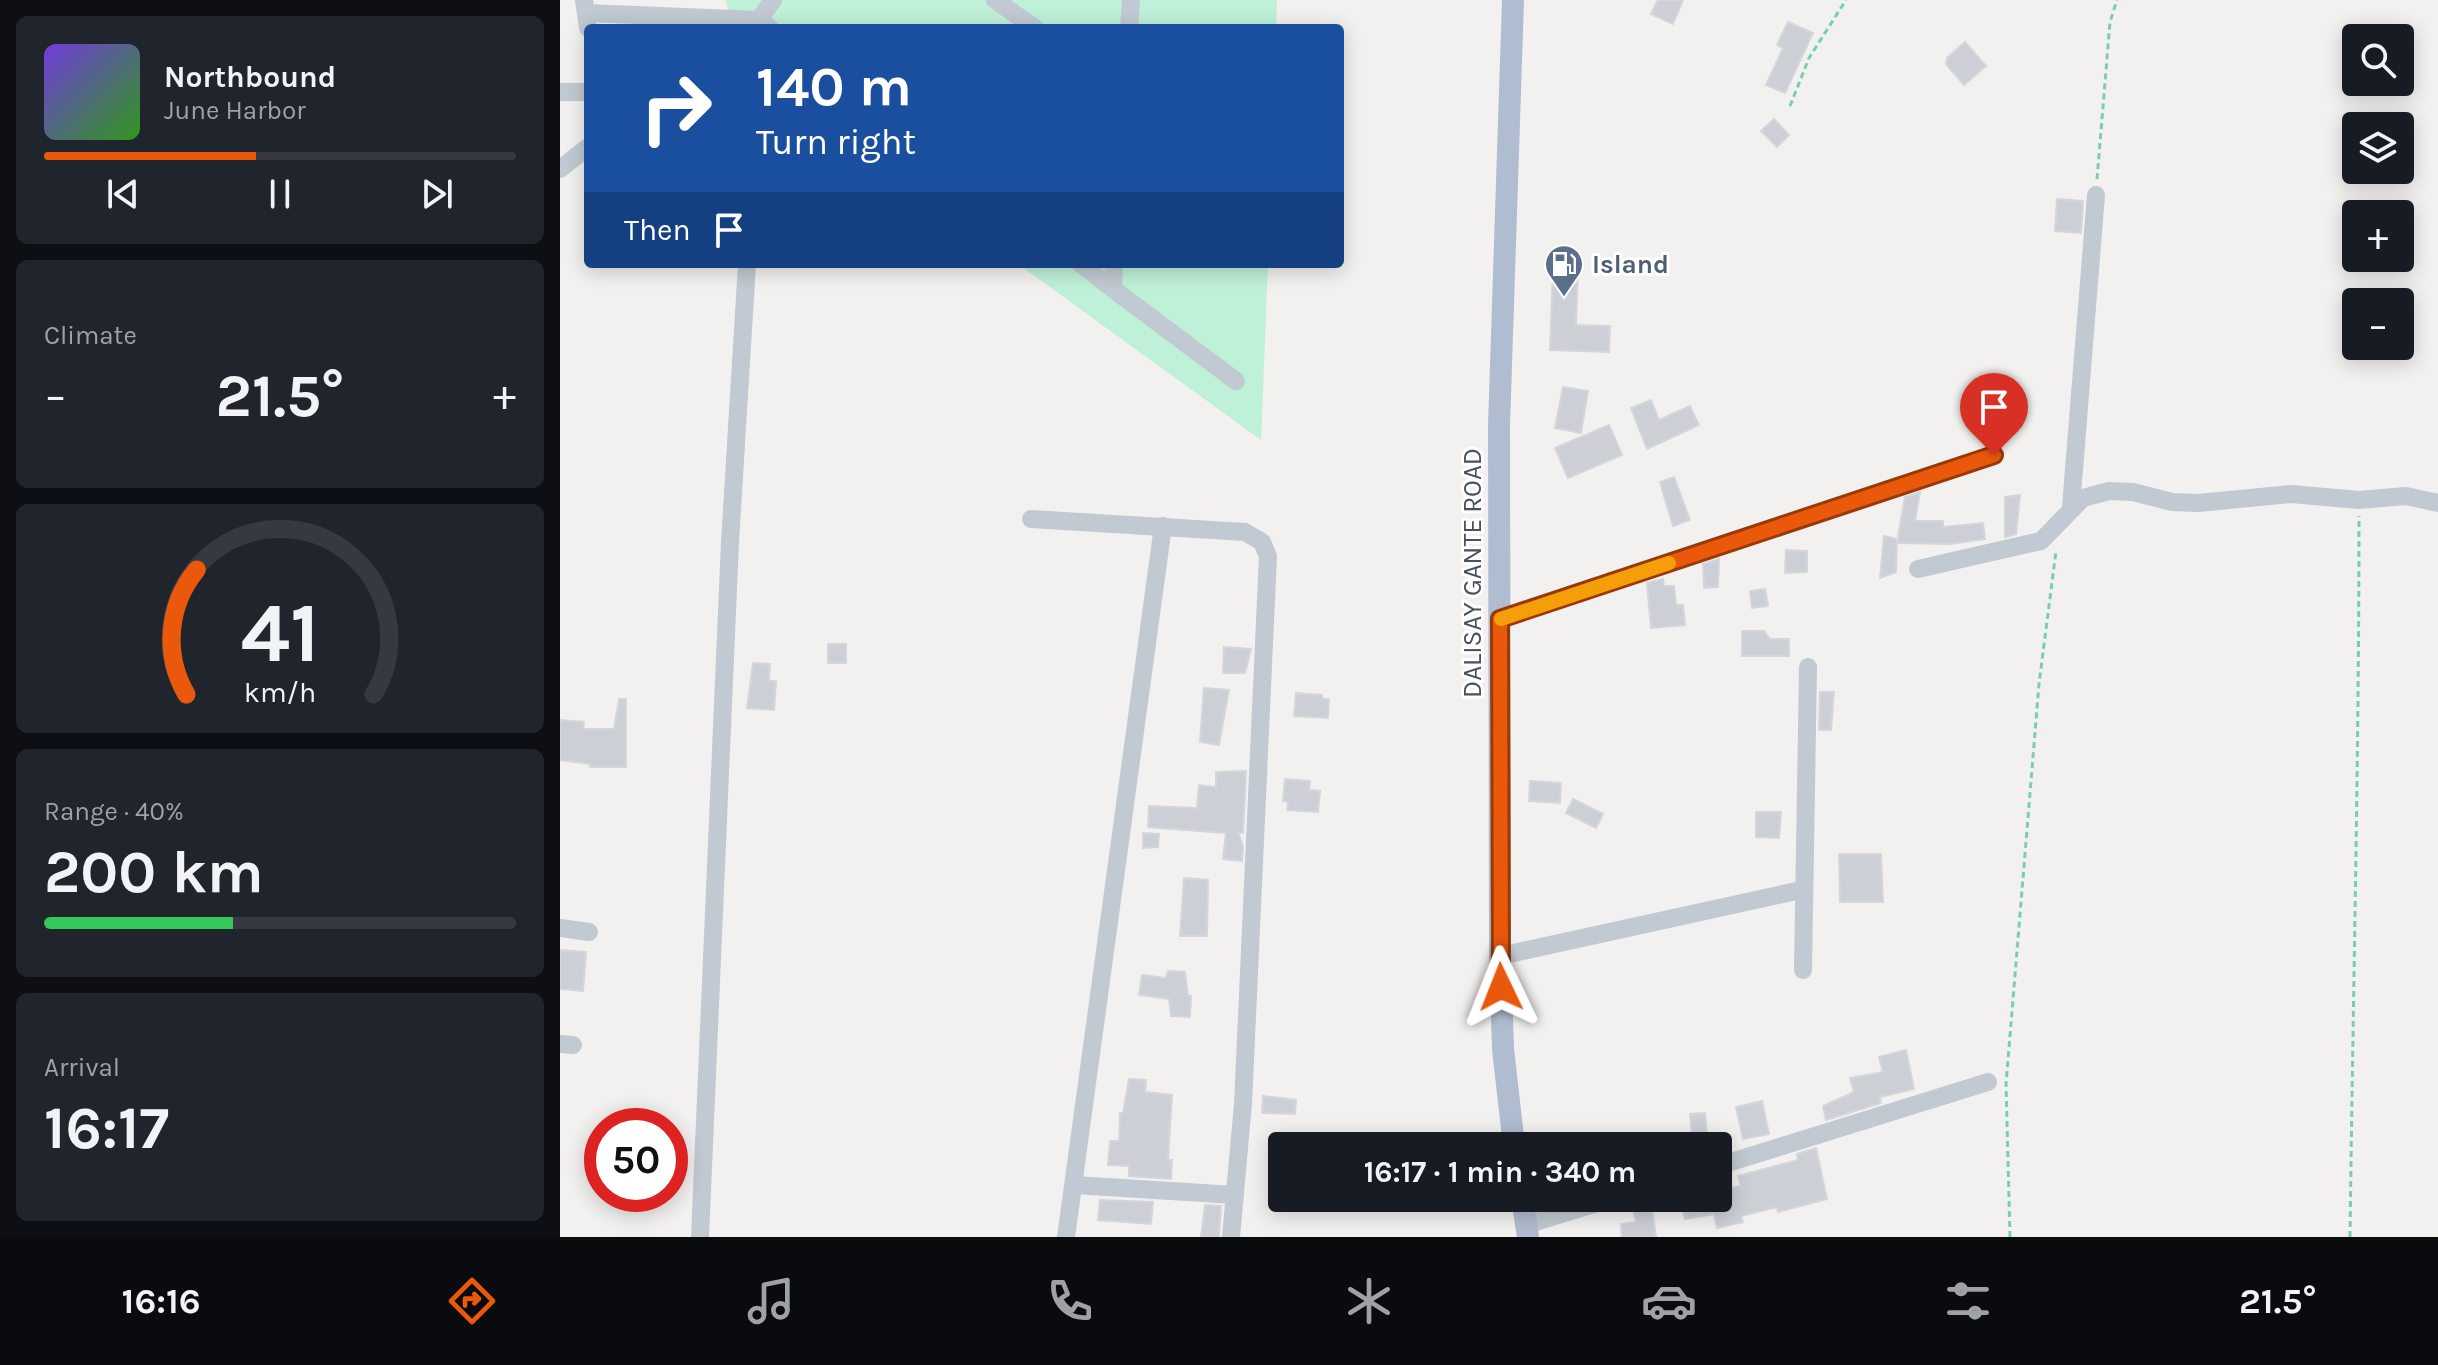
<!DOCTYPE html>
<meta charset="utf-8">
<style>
body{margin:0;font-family:Karla,sans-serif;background:#20242c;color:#f1f3f6;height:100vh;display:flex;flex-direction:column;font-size:30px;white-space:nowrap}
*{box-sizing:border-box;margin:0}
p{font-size:26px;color:#9ea1a6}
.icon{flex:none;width:44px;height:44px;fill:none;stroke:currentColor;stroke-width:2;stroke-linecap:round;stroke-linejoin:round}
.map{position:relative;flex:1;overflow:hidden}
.side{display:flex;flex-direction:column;gap:16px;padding:16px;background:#0d0f14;width:560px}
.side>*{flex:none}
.top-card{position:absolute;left:24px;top:24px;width:760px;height:244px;border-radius:8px;box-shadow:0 4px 20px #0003;background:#1a4fa0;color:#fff;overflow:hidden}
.tools{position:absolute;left:1782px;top:24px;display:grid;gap:16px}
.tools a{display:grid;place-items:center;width:72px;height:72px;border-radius:8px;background:#171b24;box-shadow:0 4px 20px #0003;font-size:40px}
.speed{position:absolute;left:24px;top:1108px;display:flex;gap:16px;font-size:40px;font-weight:700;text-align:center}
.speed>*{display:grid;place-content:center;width:104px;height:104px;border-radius:50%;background:#171b24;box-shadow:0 4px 20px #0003;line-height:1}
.speed .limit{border:12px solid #d22;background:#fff;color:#111}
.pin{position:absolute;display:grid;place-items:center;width:68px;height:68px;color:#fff;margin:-82px -34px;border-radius:50% 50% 50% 0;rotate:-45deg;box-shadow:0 0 8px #0007}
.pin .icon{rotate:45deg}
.me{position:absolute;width:88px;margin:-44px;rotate:358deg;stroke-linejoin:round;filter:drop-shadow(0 0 6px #0008)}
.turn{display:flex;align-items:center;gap:28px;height:168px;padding:0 40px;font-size:36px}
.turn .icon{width:104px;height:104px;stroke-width:2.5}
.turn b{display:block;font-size:56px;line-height:68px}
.then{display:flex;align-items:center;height:76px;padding:0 40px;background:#0003;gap:16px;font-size:30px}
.big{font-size:60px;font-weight:700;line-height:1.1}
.side .widget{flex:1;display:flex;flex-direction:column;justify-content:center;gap:12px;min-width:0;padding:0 28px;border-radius:12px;background:#20242c}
.side .dial{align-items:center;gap:0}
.dial svg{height:208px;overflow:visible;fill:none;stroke:#363941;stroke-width:7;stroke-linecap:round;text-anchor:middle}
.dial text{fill:#f1f3f6;stroke:none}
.song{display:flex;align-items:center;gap:24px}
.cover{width:96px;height:96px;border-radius:12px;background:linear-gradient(135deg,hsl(260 70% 55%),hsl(110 70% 35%))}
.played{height:8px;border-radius:4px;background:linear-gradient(90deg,#ea580c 45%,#363941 45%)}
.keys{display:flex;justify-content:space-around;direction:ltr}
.heat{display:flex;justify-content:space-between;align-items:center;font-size:44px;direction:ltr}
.charge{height:12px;border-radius:6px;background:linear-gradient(90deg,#34c759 40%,#363941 0)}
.trip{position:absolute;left:708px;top:1132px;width:464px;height:80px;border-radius:8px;background:#171b24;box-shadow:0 4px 20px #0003;font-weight:700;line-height:80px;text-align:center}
.dock{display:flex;height:128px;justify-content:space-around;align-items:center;background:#090b0e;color:#9ea1a6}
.dock .icon{width:56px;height:56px}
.dock .current{color:#ea580c}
.dock b{font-size:36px;color:#f1f3f6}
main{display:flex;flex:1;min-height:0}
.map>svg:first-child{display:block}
.green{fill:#bff0d8}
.building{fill:#cccfd6;stroke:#d4d6dc;stroke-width:2}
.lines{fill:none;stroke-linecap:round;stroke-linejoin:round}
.path{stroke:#77cfaf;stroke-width:3;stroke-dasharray:6 4;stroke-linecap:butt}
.minor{stroke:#c1c9d2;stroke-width:18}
.major{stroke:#b0bccf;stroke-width:22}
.route-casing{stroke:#983908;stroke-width:20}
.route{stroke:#ea580c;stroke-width:14}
.slow{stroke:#f59e0b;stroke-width:14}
.labels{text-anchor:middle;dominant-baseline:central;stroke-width:6;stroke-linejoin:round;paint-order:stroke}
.service-label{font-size:26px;font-weight:bold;fill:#4e5e75;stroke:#fff;text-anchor:start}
.street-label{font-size:26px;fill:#48515e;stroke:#fff}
</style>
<main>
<section class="side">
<div class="widget">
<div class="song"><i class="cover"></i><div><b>Northbound</b><p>June Harbor</p></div></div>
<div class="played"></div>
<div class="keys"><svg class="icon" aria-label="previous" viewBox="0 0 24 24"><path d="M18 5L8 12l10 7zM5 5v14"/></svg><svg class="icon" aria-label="pause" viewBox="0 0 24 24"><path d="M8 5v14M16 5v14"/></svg><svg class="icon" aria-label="next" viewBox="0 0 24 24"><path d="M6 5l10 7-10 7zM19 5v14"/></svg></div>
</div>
<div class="widget"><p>Climate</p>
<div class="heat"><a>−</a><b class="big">21.5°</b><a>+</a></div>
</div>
<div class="widget dial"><svg viewBox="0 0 100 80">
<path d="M14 69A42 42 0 1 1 86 69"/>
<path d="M14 69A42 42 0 0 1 18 21" stroke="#ea580c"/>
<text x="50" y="56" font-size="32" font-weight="700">41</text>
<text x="50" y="72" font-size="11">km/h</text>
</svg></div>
<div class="widget"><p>Range · 40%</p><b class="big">200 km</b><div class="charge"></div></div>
<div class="widget"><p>Arrival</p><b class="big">16:17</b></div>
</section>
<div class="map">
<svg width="1878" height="1237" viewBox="0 0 1878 1237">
<rect width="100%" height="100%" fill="#f3f1f0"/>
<g class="green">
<path d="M166 0H717L716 28H172Z"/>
<path d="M458 264H708L701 440Z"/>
</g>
<g class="building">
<path d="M1098 0H1123L1113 24 1091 14Z"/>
<path d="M1228 22 1253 33 1225 93 1206 85 1223 48 1217 45Z"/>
<path d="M1405 42 1426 66 1404 85 1386 64 1387 58Z"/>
<path d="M1214 119 1229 135 1217 147 1201 131Z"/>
<path d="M1497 199 1523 201 1521 233 1495 231Z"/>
<path d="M993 270 1018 271 1016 325 1050 326 1049 352 990 350Z"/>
<path d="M1003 387 1028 391 1021 433 995 428Z"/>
<path d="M1091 400 1099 420 1130 406 1139 425 1087 449 1071 408Z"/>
<path d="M1049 425 1062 455 1008 478 995 448Z"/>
<path d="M1114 477 1130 520 1113 526 1100 482Z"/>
<path d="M1360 492 1355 521H1383V527L1423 523 1425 539 1390 544 1337 543 1345 497Z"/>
<path d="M1460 495 1456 534 1445 537V497Z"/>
<path d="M1324 536 1337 539 1336 572 1320 578Z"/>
<path d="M1226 550 1247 551V572L1225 573Z"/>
<path d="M1159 559 1158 587 1144 588 1143 564Z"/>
<path d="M1103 579 1104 586H1114L1116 605H1123L1125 625 1091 628 1087 583Z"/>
<path d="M1205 589 1208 606 1192 608 1190 591Z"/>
<path d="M1182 631H1204L1210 639H1229V656H1182Z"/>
<rect x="268" y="644" width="18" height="19"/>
<path d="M664 647 691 649 685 673H663Z"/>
<path d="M193 663 210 664 209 681H216L214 710 187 708Z"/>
<path d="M644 688 669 690 659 745 640 742Z"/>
<path d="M1260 692H1274L1271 730H1259Z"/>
<path d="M736 693 762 695V699H769L768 718 734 716Z"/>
<path d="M59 699H66V767H30V764L0 760V720L24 722 23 729H54Z"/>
<path d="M686 771 683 833H678L683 846 682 861 663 859 666 833 588 827 589 806 637 808 639 785 656 787V772Z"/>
<path d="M725 779 750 781 749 790 760 791 758 812 727 810 728 802 723 801Z"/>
<path d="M970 781 1001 783 1000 803 969 801Z"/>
<path d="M1013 799 1043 814 1036 828 1006 813Z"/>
<path d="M1196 812H1221L1219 838 1196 837Z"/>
<path d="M583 833 599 834 598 847 583 848Z"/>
<path d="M1279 854H1321L1323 902H1280Z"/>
<path d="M624 878 648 880 647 936H620Z"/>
<path d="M0 950 26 952 23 991 0 989Z"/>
<path d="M608 971 625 972 628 996H631L630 1017 611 1016 609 999 579 995 582 975 606 978Z"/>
<path d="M1346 1050 1354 1089 1320 1097 1321 1103 1266 1120 1263 1106 1294 1092 1290 1078 1323 1072 1319 1057Z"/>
<path d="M569 1079 586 1080 585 1092 612 1095 608 1160H612L611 1179 569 1176V1166L548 1165 550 1141H559L560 1113H563Z"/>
<path d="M703 1096 736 1100 735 1114 702 1113Z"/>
<path d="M1202 1101 1209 1134 1183 1139 1176 1107Z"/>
<path d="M1145 1113 1148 1146H1133L1130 1114Z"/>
<path d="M1256 1148 1267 1199 1218 1212 1217 1207 1181 1216 1183 1222 1157 1228 1154 1214 1125 1219 1120 1198H1158V1190L1181 1186 1178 1176 1238 1160 1237 1154Z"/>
<path d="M540 1200 593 1202 591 1224 538 1220Z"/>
<path d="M1091 1202 1096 1237H1062L1061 1224 1076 1222 1072 1206Z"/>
<path d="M645 1205 661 1206 659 1237H641Z"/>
</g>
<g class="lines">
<g class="path">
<path d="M1230 106 1249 58 1286 0"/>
<path d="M1537 179 1550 22 1557 0"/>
<path d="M1450 1237 1446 1084 1479 684 1496 551"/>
<path d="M1790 1237C1793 996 1799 756 1799 516"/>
</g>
<g class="minor">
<path d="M24 0 28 28"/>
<path d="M435 0 475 28"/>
<path d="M27 13 199 20 210 28"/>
<path d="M193 28 213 0"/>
<path d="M569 28 571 0"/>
<path d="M0 92H28"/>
<path d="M0 169 28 147"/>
<path d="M521 264 553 289"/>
<path d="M554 264 553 289 676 381"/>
<path d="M1511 507 1536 195"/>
<path d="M471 519 685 532 702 542 708 556 683 1104 671 1237"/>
<path d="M1358 569 1481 541 1523 498 1549 491 1573 492 1612 502 1638 503 1731 494 1799 500 1846 496 1878 503"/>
<path d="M940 619 1434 455"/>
<path d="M0 928 29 932"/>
<path d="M940 956 1241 890"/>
<path d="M1243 970 1248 667"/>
<path d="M0 1044 13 1045"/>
<path d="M1158 1166 1428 1082"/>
<path d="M514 1185 675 1195"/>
<path d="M966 1225 1054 1198"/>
<path d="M140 1237 170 542 187 264"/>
<path d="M506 1237 603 526"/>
</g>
<g class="major">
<path d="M953 0 939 426 940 956 943 1049 954 1146"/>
<path d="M962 1198 968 1237"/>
</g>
</g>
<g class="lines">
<g class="route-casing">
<path id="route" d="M941 987 940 619 1434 455"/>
</g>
<use href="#route" class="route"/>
<path class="slow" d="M941 619 1109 563"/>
</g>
<defs>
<g id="fuel-pin" transform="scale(2)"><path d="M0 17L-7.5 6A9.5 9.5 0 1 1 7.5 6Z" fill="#5c6f8a" stroke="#fff"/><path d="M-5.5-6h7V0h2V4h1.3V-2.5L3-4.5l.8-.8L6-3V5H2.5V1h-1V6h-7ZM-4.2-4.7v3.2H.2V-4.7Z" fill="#fff"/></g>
</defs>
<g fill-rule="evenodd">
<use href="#fuel-pin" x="1004" y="264"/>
</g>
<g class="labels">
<g class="service-label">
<text x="1032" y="264">Island</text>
</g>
<g class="street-label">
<text transform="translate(912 573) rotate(-90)">DALISAY GANTE ROAD</text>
</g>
</g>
</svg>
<div class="tools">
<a><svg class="icon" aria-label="search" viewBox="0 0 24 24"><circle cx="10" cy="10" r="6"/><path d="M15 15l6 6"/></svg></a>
<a><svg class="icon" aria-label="layers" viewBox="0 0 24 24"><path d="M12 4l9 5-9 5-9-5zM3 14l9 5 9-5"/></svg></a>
<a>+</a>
<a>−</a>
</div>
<div class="speed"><div class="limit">50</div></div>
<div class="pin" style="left:1434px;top:455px;background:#d93025"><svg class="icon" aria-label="arrive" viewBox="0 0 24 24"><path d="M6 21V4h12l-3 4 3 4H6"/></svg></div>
<svg class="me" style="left:941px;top:987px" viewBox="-20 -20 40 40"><path d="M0-17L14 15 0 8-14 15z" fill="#ea580c" stroke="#fff" stroke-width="4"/></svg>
<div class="trip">16:17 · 1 min · 340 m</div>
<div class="top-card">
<div class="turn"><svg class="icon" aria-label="right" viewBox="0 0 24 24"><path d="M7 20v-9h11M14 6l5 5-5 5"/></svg><div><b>140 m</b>Turn right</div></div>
<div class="then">Then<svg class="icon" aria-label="arrive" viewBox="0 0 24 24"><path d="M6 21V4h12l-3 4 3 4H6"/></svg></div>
</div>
</div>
</main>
<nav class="dock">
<b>16:16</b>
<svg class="icon current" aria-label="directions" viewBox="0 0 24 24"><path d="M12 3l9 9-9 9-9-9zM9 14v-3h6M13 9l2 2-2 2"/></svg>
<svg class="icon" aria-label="music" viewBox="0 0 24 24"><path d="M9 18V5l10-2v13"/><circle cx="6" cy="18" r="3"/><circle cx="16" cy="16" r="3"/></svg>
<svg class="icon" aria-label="phone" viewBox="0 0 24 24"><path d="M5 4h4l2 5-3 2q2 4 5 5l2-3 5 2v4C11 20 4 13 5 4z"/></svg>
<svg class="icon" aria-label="climate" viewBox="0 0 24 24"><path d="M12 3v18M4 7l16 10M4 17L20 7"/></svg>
<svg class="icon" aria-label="car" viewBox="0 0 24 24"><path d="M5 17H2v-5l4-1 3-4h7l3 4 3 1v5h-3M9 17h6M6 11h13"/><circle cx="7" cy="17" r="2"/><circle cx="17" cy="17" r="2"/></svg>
<svg class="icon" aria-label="filters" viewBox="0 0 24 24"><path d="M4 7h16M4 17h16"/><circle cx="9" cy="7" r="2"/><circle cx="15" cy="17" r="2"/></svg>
<b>21.5°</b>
</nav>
